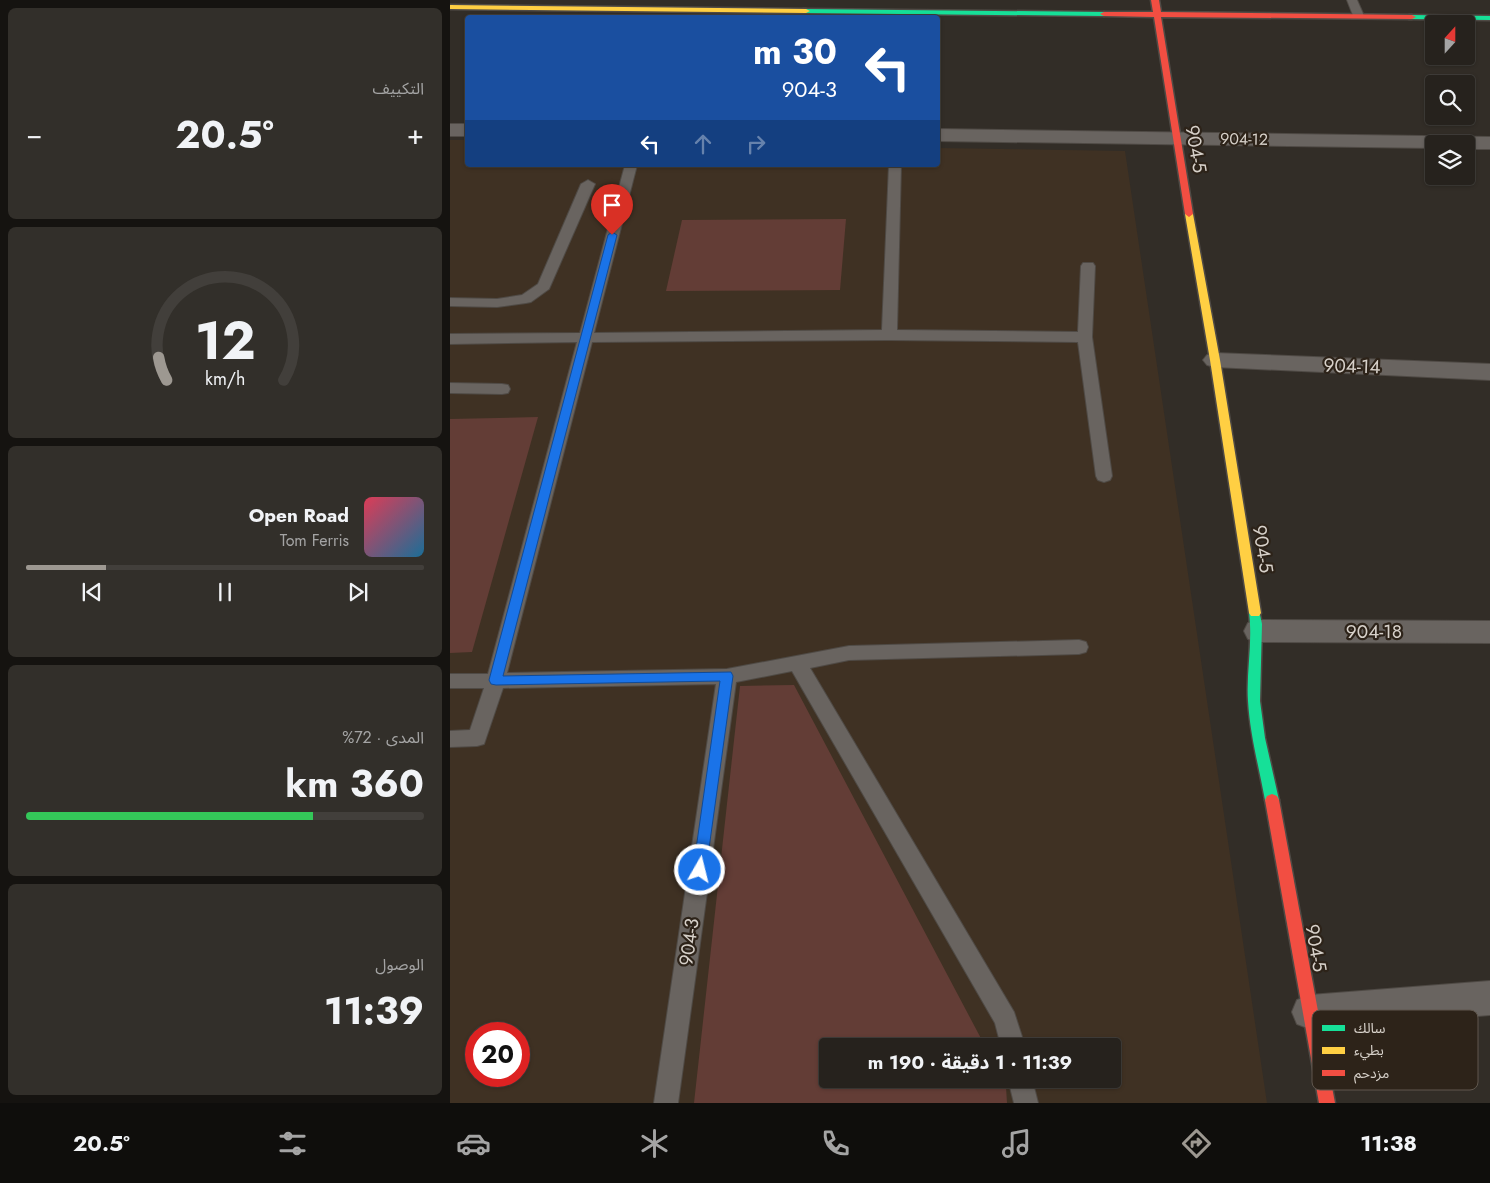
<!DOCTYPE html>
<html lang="ar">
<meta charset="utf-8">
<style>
body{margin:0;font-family:Jost,"Noto Sans Arabic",sans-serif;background:#322f2a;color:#f1f3f6;direction:rtl;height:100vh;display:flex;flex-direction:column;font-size:19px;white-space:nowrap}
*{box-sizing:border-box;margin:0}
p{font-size:16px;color:#a4a4a4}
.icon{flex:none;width:28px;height:28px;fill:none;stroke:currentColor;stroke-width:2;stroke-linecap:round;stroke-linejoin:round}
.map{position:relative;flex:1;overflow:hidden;direction:ltr}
.details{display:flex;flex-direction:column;gap:8px;padding:8px;background:#151310;width:450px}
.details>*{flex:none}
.guide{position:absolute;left:15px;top:15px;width:475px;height:152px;border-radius:5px;box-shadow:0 1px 4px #0004,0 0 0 1px #423f3b;direction:rtl;background:#1a4fa0;color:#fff;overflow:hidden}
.needle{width:32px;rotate:21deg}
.buttons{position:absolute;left:975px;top:15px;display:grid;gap:10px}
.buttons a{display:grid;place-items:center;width:50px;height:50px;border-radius:5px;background:#26221d;box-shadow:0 1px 4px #0004,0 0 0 1px #423f3b;font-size:25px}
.speed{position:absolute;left:15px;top:1022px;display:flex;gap:10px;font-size:25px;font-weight:700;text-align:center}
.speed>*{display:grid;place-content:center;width:65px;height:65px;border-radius:50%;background:#26221d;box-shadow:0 1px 4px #0004,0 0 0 1px #423f3b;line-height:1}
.speed .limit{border:8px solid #d22;background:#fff;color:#111}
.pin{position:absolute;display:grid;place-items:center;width:42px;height:42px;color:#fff;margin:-51px -21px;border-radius:50% 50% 50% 0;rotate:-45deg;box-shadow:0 0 5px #0007}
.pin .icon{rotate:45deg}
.me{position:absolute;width:55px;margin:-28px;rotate:8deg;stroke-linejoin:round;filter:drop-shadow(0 0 4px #0008)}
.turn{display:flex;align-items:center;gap:18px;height:105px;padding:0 20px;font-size:22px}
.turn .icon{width:65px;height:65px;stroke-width:2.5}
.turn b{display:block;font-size:35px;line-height:42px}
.lanes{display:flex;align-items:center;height:48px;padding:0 20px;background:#0003;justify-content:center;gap:25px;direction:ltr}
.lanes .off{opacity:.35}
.big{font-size:38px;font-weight:700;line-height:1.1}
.details .tile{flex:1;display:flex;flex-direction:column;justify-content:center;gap:8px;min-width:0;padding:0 18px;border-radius:8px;background:#322f2a}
.details .dial{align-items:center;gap:0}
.dial svg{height:130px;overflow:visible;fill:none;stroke:#423f3b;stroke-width:7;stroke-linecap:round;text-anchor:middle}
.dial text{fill:#f1f3f6;stroke:none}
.song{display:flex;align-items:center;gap:15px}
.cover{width:60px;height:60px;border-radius:8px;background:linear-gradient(135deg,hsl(350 70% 55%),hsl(200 70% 35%))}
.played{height:5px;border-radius:2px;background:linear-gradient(90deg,#9d9891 20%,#423f3b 20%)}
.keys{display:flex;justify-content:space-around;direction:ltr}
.heat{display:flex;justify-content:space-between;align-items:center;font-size:28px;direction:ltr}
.charge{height:8px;border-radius:4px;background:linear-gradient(90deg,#34c759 72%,#423f3b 0)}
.trip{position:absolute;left:369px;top:1038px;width:302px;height:50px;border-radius:5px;background:#26221d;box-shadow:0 1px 4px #0004,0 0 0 1px #423f3b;font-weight:700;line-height:50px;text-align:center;direction:rtl}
.tab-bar{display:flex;height:80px;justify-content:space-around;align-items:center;background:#0f0e0c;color:#a4a4a4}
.tab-bar .icon{width:35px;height:35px}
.tab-bar .selected{color:#9d9891}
.tab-bar b{font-size:22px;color:#f1f3f6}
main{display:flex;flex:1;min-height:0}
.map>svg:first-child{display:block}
.built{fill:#3f3123;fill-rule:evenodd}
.green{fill:#633d36}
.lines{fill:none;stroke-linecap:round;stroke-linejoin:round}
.lane-casing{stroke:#4f4a45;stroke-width:2}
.street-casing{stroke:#4f4a45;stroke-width:2}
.fast-casing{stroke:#4f4a45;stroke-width:3}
.slow-casing{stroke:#4f4a45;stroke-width:3}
.jam-casing{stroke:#4f4a45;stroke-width:3}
.lane{fill:#696460;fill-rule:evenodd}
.street{fill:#696460;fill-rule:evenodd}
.fast{fill:#16e098;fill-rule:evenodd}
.slow{fill:#ffcf43;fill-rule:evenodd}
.jam{fill:#f24e42;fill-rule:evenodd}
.route{fill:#1a73e8;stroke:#114b97}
.labels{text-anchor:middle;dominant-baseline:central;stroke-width:4.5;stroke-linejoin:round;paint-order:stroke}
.far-street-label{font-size:16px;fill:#d7d1ca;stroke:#2d2319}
.street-label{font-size:19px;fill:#d7d1ca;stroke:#2d2319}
.key{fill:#2d2319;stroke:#60574e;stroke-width:1}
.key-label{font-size:14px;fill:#d7d1ca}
</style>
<main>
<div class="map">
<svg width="1040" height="1103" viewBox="0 0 1040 1103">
<rect width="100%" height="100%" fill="#322d27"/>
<path class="built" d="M0 140H17L18 165H488V148L675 151 817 1103H0ZM26 1034H69V1076H26ZM378 1046H662V1079H378Z"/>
<g class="green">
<path d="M396 219 390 290 216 291 232 220Z"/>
<path d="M88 417 22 652 0 653V419Z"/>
<path d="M344 685 535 1046H378V1079H552L556 1087 557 1103H244L290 686Z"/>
</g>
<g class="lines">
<g class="lane-casing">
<g id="lane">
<path d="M897 0H907L914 16 912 18H904Z"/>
<path d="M175 165H187L144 333 432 330 439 165H451L447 330 628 332 631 266 633 263H643L645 266 642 337 662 476 660 480 654 482 648 480 646 476 628 342 439 340 142 342 57 673 277 669 399 646 629 640 636 642 638 647 636 652 629 654 399 660 360 668 564 1012 575 1046H551L545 1023 342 671 286 682 228 1103H204L266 684 53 688 34 744 27 746 0 747V731L20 730 34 688H0V674H38L127 342 0 344V334L130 333Z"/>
<path d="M138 180 145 184 99 289 81 302 76 303 47 307 0 306V298L47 299 72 295 88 284 131 184Z"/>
<path d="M0 383 52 384 58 385 60 389 58 393 52 394 0 393Z"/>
<path d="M558 1079H582L588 1103H564Z"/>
</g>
</g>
<g class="street-casing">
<g id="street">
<rect x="0" y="124" width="18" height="12"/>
<path d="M488 129 1040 137V149H1016V144H984V148L488 141Z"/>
<path d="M765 353 1040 364V380L765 367 757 365 753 360 757 355Z"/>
<path d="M808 620 1040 621V643L808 642 798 639 794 631 798 623Z"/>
<path d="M1040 981V1015L860 1029 847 1024 842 1012 847 1000 860 995Z"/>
</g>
</g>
<g class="fast-casing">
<g id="fast">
<path d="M353 9 654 12 658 14 654 16 356 13 352 11Z"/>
<path d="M959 15 1040 16V20L962 19H959Z"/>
<path d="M805 609 809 610 812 624 810 701 815 738 829 800 827 804 822 806 817 804 815 800C809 767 800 735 798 701 796 672 803 643 799 613L801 610Z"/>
</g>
</g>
<g class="slow-casing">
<g id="slow">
<path d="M0 5 356 9 360 11 356 13 0 9Z"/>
<path d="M739 211 743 214 770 360 811 613 809 616H801L799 613 760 360 735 214Z"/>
</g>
</g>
<g class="jam-casing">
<g id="jam">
<path d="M701 0H709L711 12 962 15 966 17 962 19 711 17 743 214 739 217 735 214 704 17 654 16 650 14 654 12H703Z"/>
<path d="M822 794 827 796 829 800 885 1103H869L815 800 817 796Z"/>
</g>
</g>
<use href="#lane" class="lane"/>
<use href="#street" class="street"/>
<use href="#fast" class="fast"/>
<use href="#slow" class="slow"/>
<use href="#jam" class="jam"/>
</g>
<path class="route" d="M162 232 167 235 53 676 281 672 283 676 256 870 254 874 250 876 245 874 243 870 270 681 46 685 41 684 39 680 158 235Z"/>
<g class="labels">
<g class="far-street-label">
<text transform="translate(794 139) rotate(1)">904-12</text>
</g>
<g class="street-label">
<text transform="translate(746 149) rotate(80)">904-5</text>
<text transform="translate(902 366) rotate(2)">904-14</text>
<text transform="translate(813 549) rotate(81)">904-5</text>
<text x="924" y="631">904-18</text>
<text transform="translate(239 942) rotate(-82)">904-3</text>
<text transform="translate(866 948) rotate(80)">904-5</text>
</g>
</g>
<rect x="862" y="1010" width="166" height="80" rx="8" class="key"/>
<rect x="872" y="1025" width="23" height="6" fill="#16e098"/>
<rect x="872" y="1047" width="23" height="7" fill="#ffcf43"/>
<rect x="872" y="1070" width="23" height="6" fill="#f24e42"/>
<g class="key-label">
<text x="904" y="1033">سالك</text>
<text x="904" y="1055">بطيء</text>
<text x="904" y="1078">مزدحم</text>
</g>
</svg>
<div class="buttons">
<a><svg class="needle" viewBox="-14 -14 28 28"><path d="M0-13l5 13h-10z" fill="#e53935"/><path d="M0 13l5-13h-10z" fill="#a4a4a4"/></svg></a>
<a><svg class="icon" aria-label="search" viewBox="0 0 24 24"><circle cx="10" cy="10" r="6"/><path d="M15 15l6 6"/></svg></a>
<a><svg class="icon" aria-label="layers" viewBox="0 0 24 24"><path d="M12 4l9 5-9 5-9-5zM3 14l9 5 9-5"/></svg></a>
</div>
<div class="speed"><div class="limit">20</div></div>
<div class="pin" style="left:162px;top:235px;background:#d93025"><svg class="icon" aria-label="arrive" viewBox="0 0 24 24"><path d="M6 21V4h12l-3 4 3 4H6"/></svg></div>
<svg class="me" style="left:250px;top:870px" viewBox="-20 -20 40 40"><circle r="17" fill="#1a73e8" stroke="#fff" stroke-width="3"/><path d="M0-11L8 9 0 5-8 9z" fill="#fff"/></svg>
<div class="trip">11:39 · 1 دقيقة · 190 m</div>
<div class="guide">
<div class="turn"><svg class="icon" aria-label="left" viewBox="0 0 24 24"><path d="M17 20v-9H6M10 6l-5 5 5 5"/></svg><div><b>30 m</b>904-3</div></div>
<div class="lanes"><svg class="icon" aria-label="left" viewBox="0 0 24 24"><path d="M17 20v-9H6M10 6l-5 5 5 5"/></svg><svg class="icon off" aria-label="ahead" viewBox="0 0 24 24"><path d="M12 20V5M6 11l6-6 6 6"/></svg><svg class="icon off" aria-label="right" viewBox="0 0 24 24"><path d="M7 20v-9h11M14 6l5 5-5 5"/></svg></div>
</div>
</div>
<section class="details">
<div class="tile"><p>التكييف</p>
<div class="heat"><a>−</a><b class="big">20.5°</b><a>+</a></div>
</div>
<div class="tile dial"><svg viewBox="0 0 100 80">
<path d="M14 69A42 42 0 1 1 86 69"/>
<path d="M14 69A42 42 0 0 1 9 55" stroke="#9d9891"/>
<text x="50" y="56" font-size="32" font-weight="700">12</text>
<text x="50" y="72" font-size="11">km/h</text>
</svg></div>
<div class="tile">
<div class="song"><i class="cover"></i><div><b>Open Road</b><p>Tom Ferris</p></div></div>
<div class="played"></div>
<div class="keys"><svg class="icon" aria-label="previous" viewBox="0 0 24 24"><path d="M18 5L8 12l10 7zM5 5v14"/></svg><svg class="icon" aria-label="pause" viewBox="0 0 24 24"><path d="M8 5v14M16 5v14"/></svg><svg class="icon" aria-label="next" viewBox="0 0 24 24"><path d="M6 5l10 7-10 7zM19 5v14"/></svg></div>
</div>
<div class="tile"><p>المدى · 72%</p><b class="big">360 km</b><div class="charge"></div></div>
<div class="tile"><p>الوصول</p><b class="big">11:39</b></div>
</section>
</main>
<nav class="tab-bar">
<b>11:38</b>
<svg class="icon selected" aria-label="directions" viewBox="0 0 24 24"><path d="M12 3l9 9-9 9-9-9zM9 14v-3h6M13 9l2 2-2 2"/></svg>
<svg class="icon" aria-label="music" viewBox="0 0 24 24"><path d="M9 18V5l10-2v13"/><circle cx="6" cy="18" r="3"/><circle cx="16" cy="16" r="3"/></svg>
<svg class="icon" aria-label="phone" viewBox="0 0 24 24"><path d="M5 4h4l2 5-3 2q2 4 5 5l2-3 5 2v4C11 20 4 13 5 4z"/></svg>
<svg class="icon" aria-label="climate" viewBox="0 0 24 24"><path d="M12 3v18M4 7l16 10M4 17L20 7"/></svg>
<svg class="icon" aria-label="car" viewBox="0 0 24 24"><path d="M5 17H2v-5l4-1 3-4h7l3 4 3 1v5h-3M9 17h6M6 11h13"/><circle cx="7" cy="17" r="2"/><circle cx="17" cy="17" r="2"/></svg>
<svg class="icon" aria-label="filters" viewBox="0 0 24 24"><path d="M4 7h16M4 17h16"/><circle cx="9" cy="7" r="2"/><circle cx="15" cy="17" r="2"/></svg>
<b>20.5°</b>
</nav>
